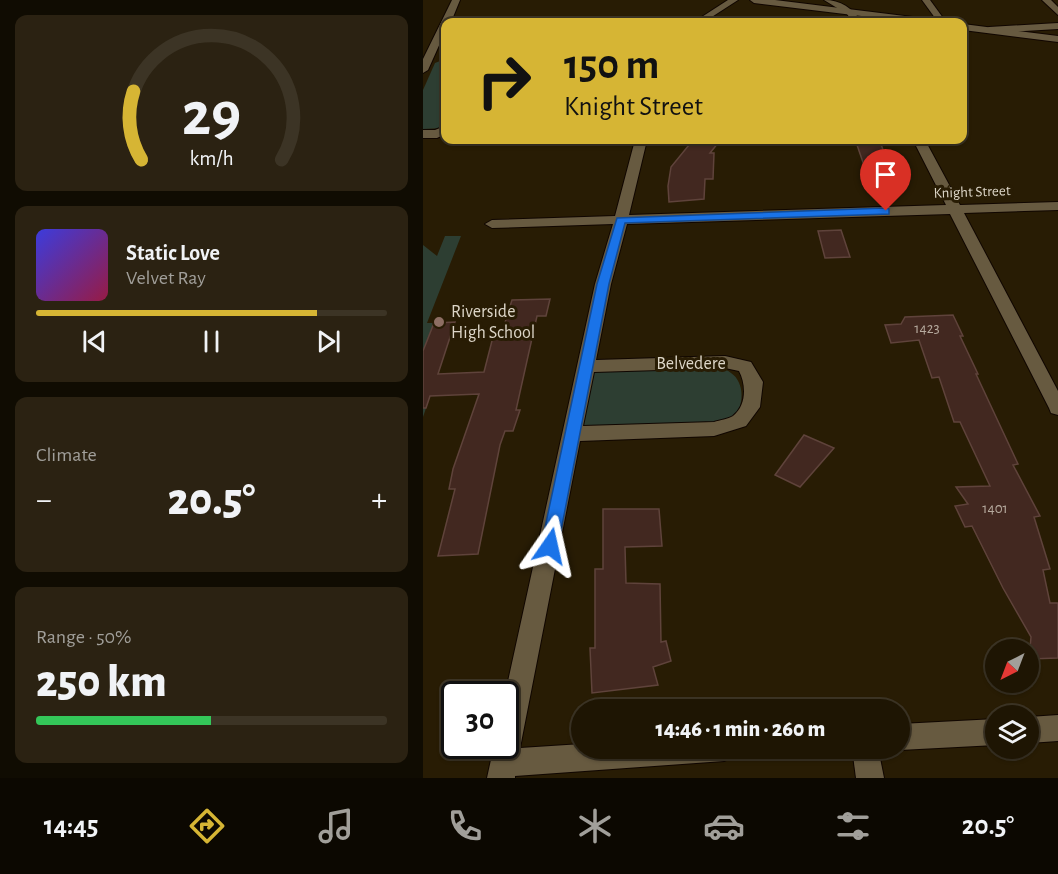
<!DOCTYPE html>
<meta charset="utf-8">
<style>
body{margin:0;font-family:"Alegreya Sans",sans-serif;background:#2b2212;color:#f1f3f6;height:100vh;display:flex;flex-direction:column;font-size:22px;white-space:nowrap}
*{box-sizing:border-box;margin:0}
p{font-size:20px;color:#a19f9a}
.icon{flex:none;width:33px;height:33px;fill:none;stroke:currentColor;stroke-width:2;stroke-linecap:round;stroke-linejoin:round}
.map{position:relative;flex:1;overflow:hidden}
.side{display:flex;flex-direction:column;gap:15px;padding:15px;background:#100c02;width:423px}
.side>*{flex:none}
.guide{position:absolute;left:18px;top:18px;width:526px;height:126px;border-radius:12px;box-shadow:0 2px 4px #0004,0 0 0 2px #3c3425;background:#d6b534;color:#111;overflow:hidden}
.needle{width:39px;rotate:222deg}
.tools{position:absolute;left:562px;top:639px;display:grid;gap:12px}
.tools a{display:grid;place-items:center;width:54px;height:54px;border-radius:50%;background:#1e1503;box-shadow:0 2px 4px #0004,0 0 0 2px #3c3425;font-size:30px}
.speed{position:absolute;left:18px;top:681px;display:flex;gap:12px;font-size:30px;font-weight:700;text-align:center}
.speed>*{display:grid;place-content:center;width:78px;height:78px;border-radius:50%;background:#1e1503;box-shadow:0 2px 4px #0004,0 0 0 2px #3c3425;line-height:1}
.speed .limit{border:3px solid #111;border-radius:9px;background:#fff;color:#111}
.pin{position:absolute;display:grid;place-items:center;width:51px;height:51px;color:#fff;margin:-62px -26px;border-radius:50% 50% 50% 0;rotate:-45deg;box-shadow:0 0 6px #0007}
.pin .icon{rotate:45deg}
.me{position:absolute;width:66px;margin:-33px;rotate:11deg;stroke-linejoin:round;filter:drop-shadow(0 0 4px #0008)}
.turn{display:flex;align-items:center;gap:21px;height:126px;padding:0 24px;font-size:27px}
.turn .icon{width:78px;height:78px;stroke-width:2.5}
.turn b{display:block;font-size:42px;line-height:51px}
.big{font-size:45px;font-weight:800;line-height:1.1}
.side .widget{flex:1;display:flex;flex-direction:column;justify-content:center;gap:9px;min-width:0;padding:0 21px;border-radius:12px;background:#2b2212}
.side .dial{align-items:center;gap:0}
.dial svg{height:156px;overflow:visible;fill:none;stroke:#3c3425;stroke-width:7;stroke-linecap:round;text-anchor:middle}
.dial text{fill:#f1f3f6;stroke:none}
.song{display:flex;align-items:center;gap:18px}
.cover{width:72px;height:72px;border-radius:9px;background:linear-gradient(135deg,hsl(240 70% 55%),hsl(340 70% 35%))}
.played{height:6px;border-radius:3px;background:linear-gradient(90deg,#d6b534 80%,#3c3425 80%)}
.keys{display:flex;justify-content:space-around;direction:ltr}
.heat{display:flex;justify-content:space-between;align-items:center;font-size:33px;direction:ltr}
.charge{height:9px;border-radius:4px;background:linear-gradient(90deg,#34c759 50%,#3c3425 0)}
.trip{position:absolute;left:148px;top:699px;width:339px;height:60px;border-radius:30px;background:#1e1503;box-shadow:0 2px 4px #0004,0 0 0 2px #3c3425;font-weight:800;line-height:60px;text-align:center}
.dock{display:flex;height:96px;justify-content:space-around;align-items:center;background:#0c0801;color:#a19f9a}
.dock .icon{width:42px;height:42px}
.dock .current{color:#d6b534}
.dock b{font-size:27px;color:#f1f3f6}
main{display:flex;flex:1;min-height:0}
.map>svg:first-child{display:block}
.green{fill:#2d3e32}
.building{fill:#422820;stroke:#5f433b;stroke-width:1.5}
.lines{fill:none;stroke-linecap:round;stroke-linejoin:round}
.minor-casing{stroke:#100600;stroke-width:2}
.tertiary-casing{stroke:#100600;stroke-width:2}
.minor{fill:#675a40;fill-rule:evenodd}
.tertiary{fill:#675a40;fill-rule:evenodd}
.route{fill:#1a73e8;stroke:#114b97;stroke-width:1.5}
.education-dot{fill:#8d6e63;stroke:#281c04;stroke-width:2}
.labels{text-anchor:middle;dominant-baseline:central;stroke-width:6;stroke-linejoin:round;paint-order:stroke}
.far-street-label{font-size:15px;fill:#ddd6c8;stroke:#281c04}
.number-label{font-size:15px;fill:#b6aa9e}
.poi-label{font-size:18px;fill:#ddd6c8;stroke:#281c04;text-anchor:start}
.street-label{font-size:18px;fill:#ddd6c8;stroke:#281c04}
</style>
<main>
<section class="side">
<div class="widget dial"><svg viewBox="0 0 100 80">
<path d="M14 69A42 42 0 1 1 86 69"/>
<path d="M14 69A42 42 0 0 1 10 34" stroke="#d6b534"/>
<text x="50" y="56" font-size="32" font-weight="700">29</text>
<text x="50" y="72" font-size="11">km/h</text>
</svg></div>
<div class="widget">
<div class="song"><i class="cover"></i><div><b>Static Love</b><p>Velvet Ray</p></div></div>
<div class="played"></div>
<div class="keys"><svg class="icon" aria-label="previous" viewBox="0 0 24 24"><path d="M18 5L8 12l10 7zM5 5v14"/></svg><svg class="icon" aria-label="pause" viewBox="0 0 24 24"><path d="M8 5v14M16 5v14"/></svg><svg class="icon" aria-label="next" viewBox="0 0 24 24"><path d="M6 5l10 7-10 7zM19 5v14"/></svg></div>
</div>
<div class="widget"><p>Climate</p>
<div class="heat"><a>−</a><b class="big">20.5°</b><a>+</a></div>
</div>
<div class="widget"><p>Range · 50%</p><b class="big">250 km</b><div class="charge"></div></div>
</section>
<div class="map">
<svg width="635" height="778" viewBox="0 0 635 778">
<rect width="100%" height="100%" fill="#281c04"/>
<g class="green">
<path d="M22 59V128L0 129V90L12 63Z"/>
<path d="M22 236H38L4 323H32L0 417V245L14 256Z"/>
<path d="M171 367H295C299 369 305 370 308 373 322 382 322 408 309 418 295 429 184 427 160 427Z"/>
</g>
<g class="building">
<path d="M270 140 295 143 287 153H291L290 179H282L281 199 246 202 245 186 248 167Z"/>
<path d="M453 141 455 144H458L469 176 445 177 433 142Z"/>
<path d="M418 230 427 257 402 258 395 231Z"/>
<path d="M127 299 123 316H114L93 410H97L90 431H82L77 445 55 554 15 556 32 489H26L30 469 56 394 7 396 3 408H0V351L11 323 32 322 15 374 61 372 72 329H80L89 300Z"/>
<path d="M530 315 540 336H537L555 374H553L595 464 590 465 617 516 611 517 627 569 620 570 627 603H635V658L606 659 608 637 580 588 549 526 542 527 532 506 545 504 533 487 567 486 537 422H531L516 377 509 378 496 340 468 343 462 325 478 324 482 317Z"/>
<path d="M381 435 411 448 377 487 352 475Z"/>
<path d="M180 509H236L239 546 202 547 203 583 237 584 238 642 243 641 248 661 230 667 235 685 169 693 167 648H172V569H180Z"/>
</g>
<g class="lines">
<g class="minor-casing">
<g id="minor">
<path d="M29 0H37L28 22H22V32L5 70 0 73V59Z"/>
<path d="M305 0H315L281 22H271Z"/>
<path d="M401 0C418 0 429 8 439 22H430L424 14Z"/>
<path d="M499 0H507L523 22H515Z"/>
<path d="M619 0H628L635 7V15Z"/>
<path d="M635 23V29L566 33 561 30 566 27Z"/>
<path d="M22 126V134L14 138H0V130H12Z"/>
<path d="M212 140H224L206 215 523 205 490 140H502L537 205 635 202V210L541 213 635 391V415L628 413 626 408 527 214 204 224 188 284 173 360 302 356 328 362 340 382 337 407 323 426 291 436 157 441 97 748 159 744V748H314L310 757 301 761 92 776V778H64L71 746H82V695L172 284 190 224 69 228 62 224 69 220 192 216ZM302 368 316 371C323 384 324 405 310 416 305 419 297 420 291 422L160 426 171 372Z"/>
<path d="M635 715V741L606 743V717Z"/>
<path d="M573 719V745L477 750 473 748H477V724Z"/>
<path d="M429 748H455L461 778H433Z"/>
</g>
</g>
<g class="tertiary-casing">
<g id="tertiary">
<path d="M327 0H352L506 19 511 22H488L331 3Z"/>
<path d="M540 24 635 36V42L540 30Z"/>
</g>
</g>
<use href="#minor" class="minor"/>
<use href="#tertiary" class="tertiary"/>
</g>
<path class="route" d="M463 208 466 209V214L202 223 186 284 135 546 132 551 127 553 121 551 118 546 174 284 194 218Z"/>
<circle class="education-dot" cx="16" cy="322" r="6"/>
<g class="labels">
<g class="far-street-label">
<text transform="translate(549 192) rotate(-2)">Knight Street</text>
</g>
<g class="number-label">
<text x="504" y="328">1423</text>
<text x="572" y="508">1401</text>
</g>
<g class="poi-label">
<text x="28" y="312">Riverside<tspan x="28" dy="21">High School</tspan></text>
</g>
<g class="street-label">
<text x="268" y="364">Belvedere</text>
</g>
</g>
</svg>
<div class="tools">
<a><svg class="needle" viewBox="-14 -14 28 28"><path d="M0-13l5 13h-10z" fill="#e53935"/><path d="M0 13l5-13h-10z" fill="#a19f9a"/></svg></a>
<a><svg class="icon" aria-label="layers" viewBox="0 0 24 24"><path d="M12 4l9 5-9 5-9-5zM3 14l9 5 9-5"/></svg></a>
</div>
<div class="speed"><div class="limit">30</div></div>
<div class="pin" style="left:463px;top:211px;background:#d93025"><svg class="icon" aria-label="arrive" viewBox="0 0 24 24"><path d="M6 21V4h12l-3 4 3 4H6"/></svg></div>
<svg class="me" style="left:127px;top:546px" viewBox="-20 -20 40 40"><path d="M0-17L14 15 0 8-14 15z" fill="#1a73e8" stroke="#fff" stroke-width="4"/></svg>
<div class="trip">14:46 · 1 min · 260 m</div>
<div class="guide">
<div class="turn"><svg class="icon" aria-label="right" viewBox="0 0 24 24"><path d="M7 20v-9h11M14 6l5 5-5 5"/></svg><div><b>150 m</b>Knight Street</div></div>
</div>
</div>
</main>
<nav class="dock">
<b>14:45</b>
<svg class="icon current" aria-label="directions" viewBox="0 0 24 24"><path d="M12 3l9 9-9 9-9-9zM9 14v-3h6M13 9l2 2-2 2"/></svg>
<svg class="icon" aria-label="music" viewBox="0 0 24 24"><path d="M9 18V5l10-2v13"/><circle cx="6" cy="18" r="3"/><circle cx="16" cy="16" r="3"/></svg>
<svg class="icon" aria-label="phone" viewBox="0 0 24 24"><path d="M5 4h4l2 5-3 2q2 4 5 5l2-3 5 2v4C11 20 4 13 5 4z"/></svg>
<svg class="icon" aria-label="climate" viewBox="0 0 24 24"><path d="M12 3v18M4 7l16 10M4 17L20 7"/></svg>
<svg class="icon" aria-label="car" viewBox="0 0 24 24"><path d="M5 17H2v-5l4-1 3-4h7l3 4 3 1v5h-3M9 17h6M6 11h13"/><circle cx="7" cy="17" r="2"/><circle cx="17" cy="17" r="2"/></svg>
<svg class="icon" aria-label="filters" viewBox="0 0 24 24"><path d="M4 7h16M4 17h16"/><circle cx="9" cy="7" r="2"/><circle cx="15" cy="17" r="2"/></svg>
<b>20.5°</b>
</nav>
